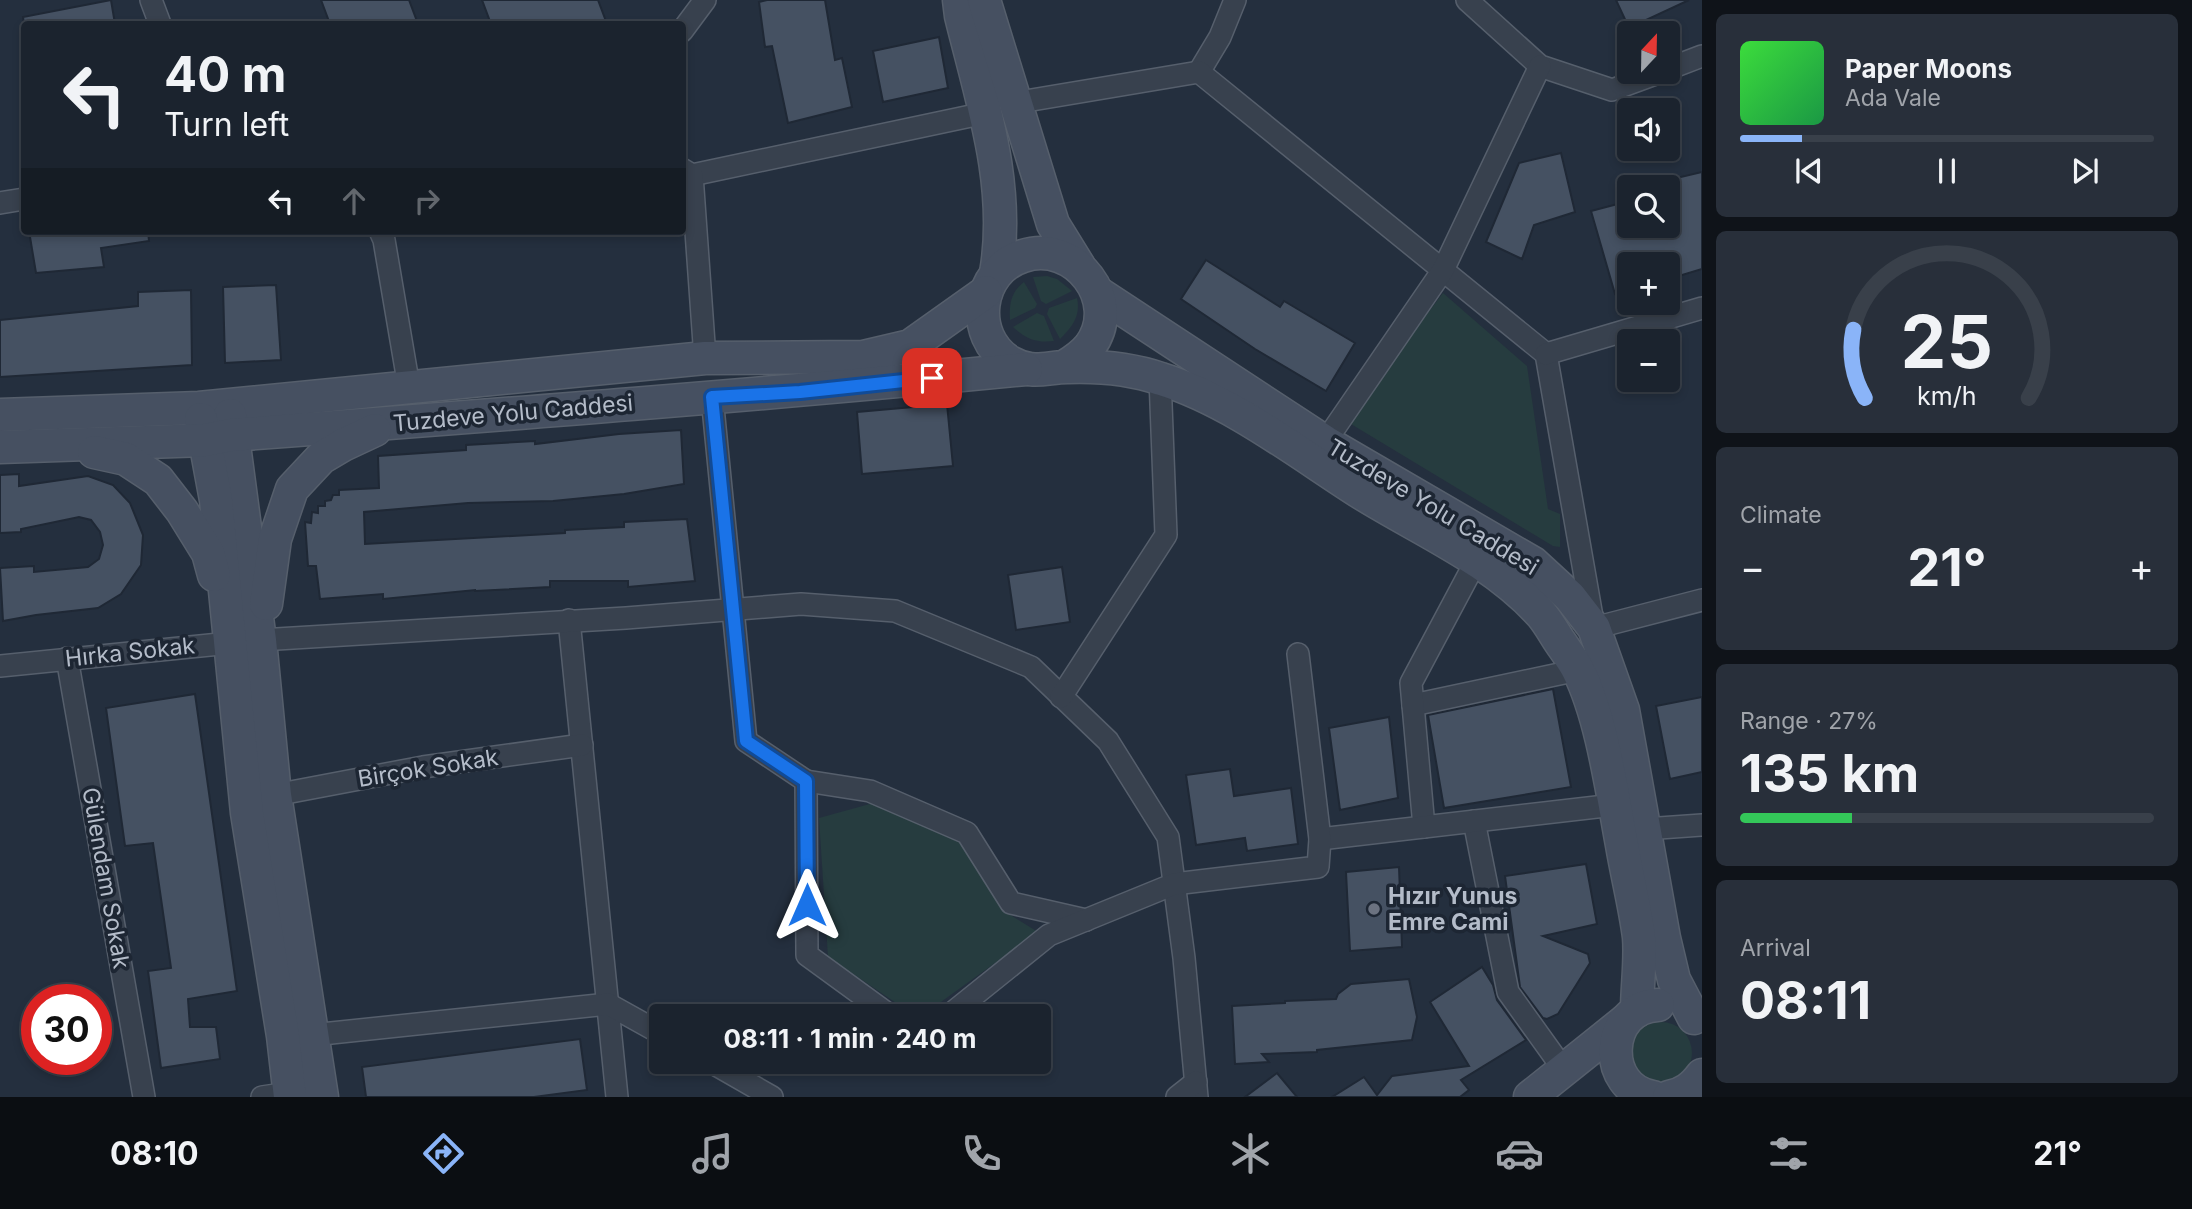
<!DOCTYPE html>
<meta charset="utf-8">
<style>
body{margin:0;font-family:Inter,sans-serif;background:#282f3a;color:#f1f3f6;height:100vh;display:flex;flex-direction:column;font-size:26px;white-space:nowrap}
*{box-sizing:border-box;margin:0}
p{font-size:23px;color:#a0a4aa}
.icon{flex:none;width:38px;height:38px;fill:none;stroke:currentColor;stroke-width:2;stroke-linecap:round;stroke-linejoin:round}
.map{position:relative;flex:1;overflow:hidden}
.drawer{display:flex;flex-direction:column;gap:14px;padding:14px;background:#0f1319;width:490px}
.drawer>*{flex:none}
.banner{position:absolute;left:21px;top:21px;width:665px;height:214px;border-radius:7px;box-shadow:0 4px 10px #0003,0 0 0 2px #39404a;background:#1b232e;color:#f1f3f6;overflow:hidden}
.needle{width:46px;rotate:22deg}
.fabs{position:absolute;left:1617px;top:21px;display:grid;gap:14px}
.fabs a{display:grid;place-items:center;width:63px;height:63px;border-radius:7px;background:#1b232e;box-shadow:0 4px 10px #0003,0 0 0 2px #39404a;font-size:35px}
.speed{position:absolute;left:21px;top:984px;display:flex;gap:14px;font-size:35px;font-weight:700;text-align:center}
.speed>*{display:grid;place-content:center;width:91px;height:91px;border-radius:50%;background:#1b232e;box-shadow:0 4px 10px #0003,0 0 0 2px #39404a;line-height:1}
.speed .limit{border:10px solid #d22;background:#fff;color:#111}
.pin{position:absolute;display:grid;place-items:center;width:60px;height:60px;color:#fff;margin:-30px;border-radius:14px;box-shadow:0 4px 10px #0006}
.me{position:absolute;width:77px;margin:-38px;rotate:0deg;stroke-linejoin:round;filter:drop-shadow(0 0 5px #0008)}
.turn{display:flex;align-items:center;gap:24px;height:147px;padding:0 28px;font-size:32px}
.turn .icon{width:91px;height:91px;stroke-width:2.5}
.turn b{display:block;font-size:49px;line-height:60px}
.lanes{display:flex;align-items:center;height:66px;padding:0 28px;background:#0003;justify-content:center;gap:35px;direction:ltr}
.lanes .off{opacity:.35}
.big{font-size:52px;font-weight:700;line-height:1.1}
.drawer .widget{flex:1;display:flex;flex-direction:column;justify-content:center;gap:10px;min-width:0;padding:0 24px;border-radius:10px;background:#282f3a}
.drawer .dial{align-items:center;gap:0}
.dial svg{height:182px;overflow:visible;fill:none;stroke:#39404a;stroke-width:7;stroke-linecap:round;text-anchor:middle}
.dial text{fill:#f1f3f6;stroke:none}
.song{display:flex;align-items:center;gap:21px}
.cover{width:84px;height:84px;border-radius:10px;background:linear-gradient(135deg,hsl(120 70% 55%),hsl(140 70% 35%))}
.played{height:7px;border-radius:4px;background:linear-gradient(90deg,#8ab4f8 15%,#39404a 15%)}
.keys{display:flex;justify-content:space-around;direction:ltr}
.heat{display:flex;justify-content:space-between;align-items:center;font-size:38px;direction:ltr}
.charge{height:10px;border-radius:5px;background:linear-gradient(90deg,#34c759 27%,#39404a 0)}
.trip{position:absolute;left:649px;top:1004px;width:402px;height:70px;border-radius:7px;background:#1b232e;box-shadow:0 4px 10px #0003,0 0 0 2px #39404a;font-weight:700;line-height:70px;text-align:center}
.menu{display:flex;height:112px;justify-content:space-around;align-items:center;background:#0b0e12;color:#a0a4aa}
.menu .icon{width:49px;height:49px}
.menu .active{color:#8ab4f8}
.menu b{font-size:32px;color:#f1f3f6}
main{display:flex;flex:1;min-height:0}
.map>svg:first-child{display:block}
.green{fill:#263c3f}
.building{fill:#455162;stroke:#1f2835;stroke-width:2}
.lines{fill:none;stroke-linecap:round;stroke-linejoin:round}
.street-casing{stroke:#565f6c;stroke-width:24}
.secondary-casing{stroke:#565f6c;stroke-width:35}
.street{stroke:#38414e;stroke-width:21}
.secondary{stroke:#465061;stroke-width:32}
.route-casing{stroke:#114b97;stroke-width:18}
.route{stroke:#1a73e8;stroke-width:12}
.worship-dot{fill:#6b7280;stroke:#1d2633;stroke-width:2.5}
.labels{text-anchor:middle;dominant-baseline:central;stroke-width:7;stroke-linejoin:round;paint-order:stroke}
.street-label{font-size:23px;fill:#b4bcc9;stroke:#1d2633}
.poi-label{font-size:23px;font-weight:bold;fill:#b4bcc9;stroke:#1d2633;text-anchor:start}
</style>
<main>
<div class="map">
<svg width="1702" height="1097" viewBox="0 0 1702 1097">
<rect width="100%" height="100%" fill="#242f3e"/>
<g class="green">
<path d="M1047 276 1057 279 1072 291 1046 304 1041 301 1033 277Z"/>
<path d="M1024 282 1037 304 1035 308 1010 320C1009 304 1011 292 1024 282Z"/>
<path d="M1443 293 1527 366 1548 509 1560 514V547L1553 546 1346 421Z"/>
<path d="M1077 298C1081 316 1072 327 1060 339L1047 314 1049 308Z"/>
<path d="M1037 313 1044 316 1054 341C1036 343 1026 339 1013 327Z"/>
<path d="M877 802 964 844 1004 911 1038 932 920 1017H917L828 957 819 818Z"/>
<circle cx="1661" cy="1053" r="31"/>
</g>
<g class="building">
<path d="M111 0 115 24H24L23 17Z"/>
<path d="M321 0H409L418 24H330Z"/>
<path d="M482 0H598L607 24H491Z"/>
<path d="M767 0H825L835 60 842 58 852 107 788 123 772 46 765 47 759 2Z"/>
<path d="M1616 0H1689L1629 28Z"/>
<path d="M939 37 948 88 883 102 873 51Z"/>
<path d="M1561 153 1575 212 1534 225 1522 259 1486 242 1519 163Z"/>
<path d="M1702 172V269L1669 279 1668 264H1629V290L1615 294 1591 211 1629 201V226H1668V180Z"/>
<path d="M29 231H148L149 241 101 248 104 267 36 273Z"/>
<path d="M1206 260 1280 307 1284 301 1355 343 1326 391 1255 349 1181 299Z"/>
<path d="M276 285 281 360 225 363 223 287Z"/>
<path d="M191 290 192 365 0 377V320L138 306V292Z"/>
<path d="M947 404 953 466 862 474 857 412Z"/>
<path d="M681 430 684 484 624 494 553 501 468 503 364 512 365 544 565 533V530L624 527V522L687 519 695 581 628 587V581H550V587L475 591V590L383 599V594L320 599 316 566H308L305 522 311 523 312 512 318 513V506H325V501L331 500 333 495H339V490L379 488 378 456 466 450V445L535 441V444L619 434Z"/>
<path d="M19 474V486L88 476 113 485 130 503 143 535 141 565 121 594 98 608 36 615 3 621 0 568 34 566V572L88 567 99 559 103 545 100 532 91 520 79 517 21 529V532L0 533V475Z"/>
<path d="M1062 567 1070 622 1016 630 1008 575Z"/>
<path d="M1553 689 1571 787 1444 808 1428 715Z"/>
<path d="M195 694 237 991 188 999 190 1027H216L220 1059 161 1068 148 971 171 968 153 843 125 846 106 708Z"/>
<path d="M1702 697V772L1670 779 1656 706Z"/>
<path d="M1389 717 1398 798 1340 810 1329 728Z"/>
<path d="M1230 769 1234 796 1291 788 1298 844 1247 851 1245 838 1196 845 1186 775Z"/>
<path d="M1586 864 1597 924 1543 936 1588 954 1590 963 1558 1014 1547 1019 1543 1018 1520 987 1505 876Z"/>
<path d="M1399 867 1402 947 1350 951 1346 872Z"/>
<path d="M1482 967 1493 985 1497 1000 1526 1040 1461 1080 1469 1090 1460 1097H1332L1364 1077 1377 1095 1392 1076 1469 1066 1430 1002Z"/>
<path d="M1409 979 1417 1017 1412 1040 1317 1050V1052L1262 1054 1269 1062 1235 1064 1232 1006 1285 1003V1001L1336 999 1338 994 1351 984Z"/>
<path d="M580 1039 587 1090 534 1097H366L362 1067Z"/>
<path d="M1277 1073 1297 1097H1245Z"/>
</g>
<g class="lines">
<g class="street-casing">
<g id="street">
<path d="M151 0 160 24"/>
<path d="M1467 0 1540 66 1612 90 1661 72"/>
<path d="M682 31 705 0"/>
<path d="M1668 69 1702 56"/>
<path d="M1199 72 1220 37 1235 0"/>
<path d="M1014 103 1199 72 1546 354 1594 628 1702 600"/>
<path d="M682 169 692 175 985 113"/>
<path d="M692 175 705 358"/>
<path d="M0 203 24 199"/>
<path d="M380 231 384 240 409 387"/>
<path d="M1546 354 1702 308"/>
<path d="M712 397 746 741 806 781 807 955 892 1017"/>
<path d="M1325 442 1443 270 1540 66"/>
<path d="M569 620 617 1097"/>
<path d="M67 658 144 1097"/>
<path d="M0 666 260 640 626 618 801 604 895 611 1031 667 1108 741 1168 837 1184 958 1197 1097"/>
<path d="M1061 697 1166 535 1160 378"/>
<path d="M1413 705 1578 670"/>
<path d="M806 781 870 791 967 833 1011 903 1086 920"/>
<path d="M275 795 423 767 582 745"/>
<path d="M1474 821 1508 992 1564 1070"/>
<path d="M1424 827 1411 683 1476 561"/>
<path d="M1645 829 1702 825"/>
<path d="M1320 839 1614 805"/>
<path d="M947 1017 1049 935 1174 884 1318 867 1320 839 1298 654"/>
<path d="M312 1035 608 1004 662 1034"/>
<path d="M711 1062 772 1097"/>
<path d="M262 1097 289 1093"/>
<path d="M1177 1097 1196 1082"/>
</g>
</g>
<g class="secondary-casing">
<g id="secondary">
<path d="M959 0 961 16C982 101 1011 186 996 273"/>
<path d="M984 0 1053 224 1079 266"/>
<path d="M1098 293 1325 442 1533 563 1570 597 1594 628 1623 710 1664 938 1674 980 1694 1018"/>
<path d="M1064 367C1074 361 1083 355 1090 346 1123 301 1075 239 1023 256 977 270 968 336 1010 362 1032 375 1046 367 1068 367 1098 366 1132 369 1161 379 1230 400 1297 452 1358 491 1420 530 1491 559 1541 614 1548 622 1554 633 1560 642 1566 651 1573 660 1578 670 1602 717 1612 792 1622 845 1627 875 1635 906 1639 937 1641 961 1637 987 1637 1011"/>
<path d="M0 415 199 408 705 358 863 357 910 346 986 292"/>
<path d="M230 415 260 640 275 795 322 1097"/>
<path d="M201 419 216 500 247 813 283 1036 290 1097"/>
<path d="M0 447 205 440 231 435C496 415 762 395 1026 369"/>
<path d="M94 452 126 459 158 480 182 511 208 553 214 575"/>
<path d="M266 604 275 539 292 489 321 458 343 445 375 430"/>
<path d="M1530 1097 1625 1021"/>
<path d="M1653 1097C1601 1089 1604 1007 1658 1005"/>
<path d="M1669 1097C1684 1094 1693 1087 1702 1075"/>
</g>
</g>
<use href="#street" class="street"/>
<use href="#secondary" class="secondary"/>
</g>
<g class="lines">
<g class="route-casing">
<path id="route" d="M807 905 806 781 746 741 712 397 800 392 932 378"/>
</g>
<use href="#route" class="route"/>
</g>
<circle class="worship-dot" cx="1374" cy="909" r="7"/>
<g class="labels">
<g class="street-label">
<text transform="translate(513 413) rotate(-5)">Tuzdeve Yolu Caddesi</text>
<text transform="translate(1433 507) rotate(31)">Tuzdeve Yolu Caddesi</text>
<text transform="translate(130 652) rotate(-6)">Hırka Sokak</text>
<text transform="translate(428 768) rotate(-9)">Birçok Sokak</text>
<text transform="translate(106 878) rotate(80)">Gülendam Sokak</text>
</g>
<g class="poi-label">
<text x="1388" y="896">Hızır Yunus<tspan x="1388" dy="26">Emre Cami</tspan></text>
</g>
</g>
</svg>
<div class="fabs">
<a><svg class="needle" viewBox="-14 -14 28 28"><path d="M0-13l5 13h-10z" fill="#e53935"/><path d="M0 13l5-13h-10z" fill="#a0a4aa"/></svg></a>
<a><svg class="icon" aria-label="sound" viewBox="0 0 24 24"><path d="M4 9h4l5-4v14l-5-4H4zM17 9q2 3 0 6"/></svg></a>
<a><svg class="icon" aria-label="search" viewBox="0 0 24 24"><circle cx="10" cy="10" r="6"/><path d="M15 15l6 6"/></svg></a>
<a>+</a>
<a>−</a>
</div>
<div class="speed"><div class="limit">30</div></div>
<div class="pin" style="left:932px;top:378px;background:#d93025"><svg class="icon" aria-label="arrive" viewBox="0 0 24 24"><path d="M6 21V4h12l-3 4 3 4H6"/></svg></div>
<svg class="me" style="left:807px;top:905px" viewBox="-20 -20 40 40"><path d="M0-17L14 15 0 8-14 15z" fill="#1a73e8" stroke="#fff" stroke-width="4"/></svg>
<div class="trip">08:11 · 1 min · 240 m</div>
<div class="banner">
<div class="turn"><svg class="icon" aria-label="left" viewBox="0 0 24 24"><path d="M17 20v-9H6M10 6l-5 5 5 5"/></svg><div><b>40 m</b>Turn left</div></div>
<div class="lanes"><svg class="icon" aria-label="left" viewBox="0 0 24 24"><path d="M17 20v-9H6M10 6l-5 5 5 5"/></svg><svg class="icon off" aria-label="ahead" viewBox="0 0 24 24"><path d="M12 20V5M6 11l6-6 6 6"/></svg><svg class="icon off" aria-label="right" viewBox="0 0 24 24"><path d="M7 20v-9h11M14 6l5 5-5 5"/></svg></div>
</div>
</div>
<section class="drawer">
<div class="widget">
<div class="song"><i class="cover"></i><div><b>Paper Moons</b><p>Ada Vale</p></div></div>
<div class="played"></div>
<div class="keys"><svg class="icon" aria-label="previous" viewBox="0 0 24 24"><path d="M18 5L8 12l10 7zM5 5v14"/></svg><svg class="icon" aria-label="pause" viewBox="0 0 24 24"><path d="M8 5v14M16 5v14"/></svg><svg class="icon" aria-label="next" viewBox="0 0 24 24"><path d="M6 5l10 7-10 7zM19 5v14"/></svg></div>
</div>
<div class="widget dial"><svg viewBox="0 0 100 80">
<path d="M14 69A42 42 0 1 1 86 69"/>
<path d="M14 69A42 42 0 0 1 9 39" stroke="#8ab4f8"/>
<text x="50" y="56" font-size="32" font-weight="700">25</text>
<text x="50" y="72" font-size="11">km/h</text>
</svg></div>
<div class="widget"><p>Climate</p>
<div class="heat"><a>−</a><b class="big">21°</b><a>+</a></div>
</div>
<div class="widget"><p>Range · 27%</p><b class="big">135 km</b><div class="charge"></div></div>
<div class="widget"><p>Arrival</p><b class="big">08:11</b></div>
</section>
</main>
<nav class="menu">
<b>08:10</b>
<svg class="icon active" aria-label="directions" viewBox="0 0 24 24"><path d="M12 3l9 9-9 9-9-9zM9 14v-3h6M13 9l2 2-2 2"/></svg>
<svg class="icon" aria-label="music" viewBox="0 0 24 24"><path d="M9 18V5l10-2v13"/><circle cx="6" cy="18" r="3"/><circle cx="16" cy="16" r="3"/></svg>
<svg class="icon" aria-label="phone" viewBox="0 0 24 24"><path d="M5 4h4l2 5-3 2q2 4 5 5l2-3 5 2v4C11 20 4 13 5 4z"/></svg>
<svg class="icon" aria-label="climate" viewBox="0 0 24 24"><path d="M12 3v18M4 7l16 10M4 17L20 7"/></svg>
<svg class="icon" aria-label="car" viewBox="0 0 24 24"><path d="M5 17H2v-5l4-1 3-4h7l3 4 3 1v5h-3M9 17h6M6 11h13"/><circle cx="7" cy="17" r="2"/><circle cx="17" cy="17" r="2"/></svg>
<svg class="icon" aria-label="filters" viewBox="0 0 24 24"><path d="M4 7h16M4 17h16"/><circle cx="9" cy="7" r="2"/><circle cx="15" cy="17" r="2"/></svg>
<b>21°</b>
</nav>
